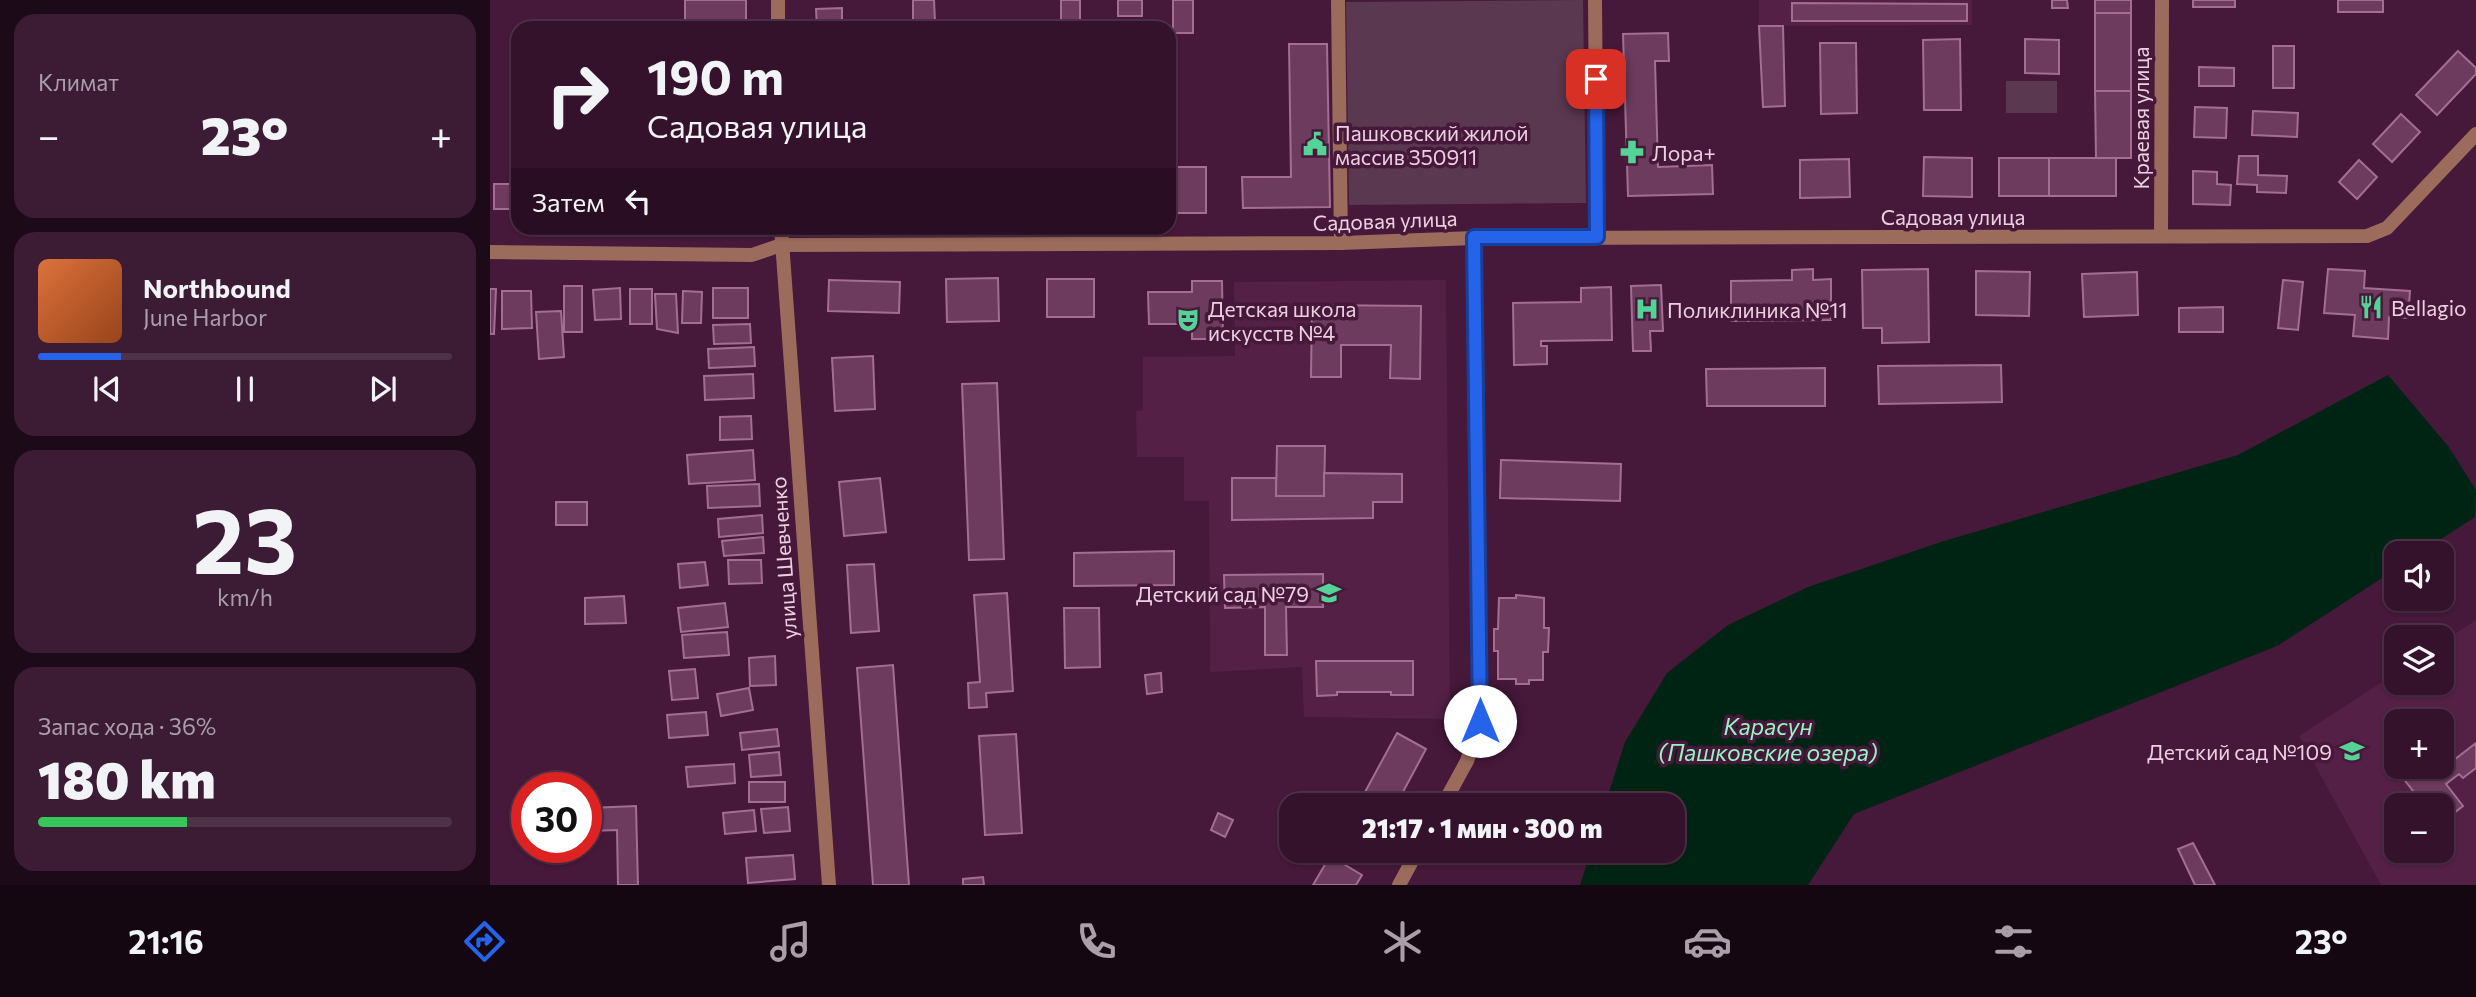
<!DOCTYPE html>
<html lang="ru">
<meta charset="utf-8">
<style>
body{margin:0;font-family:Commissioner,sans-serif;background:#3c1b34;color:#f1f3f6;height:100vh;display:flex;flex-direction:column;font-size:26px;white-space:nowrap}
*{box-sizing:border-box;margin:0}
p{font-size:23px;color:#a99ea9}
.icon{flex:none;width:38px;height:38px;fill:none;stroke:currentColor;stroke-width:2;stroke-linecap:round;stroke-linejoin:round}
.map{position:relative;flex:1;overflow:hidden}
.panel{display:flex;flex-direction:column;gap:14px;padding:14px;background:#1d0a18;width:490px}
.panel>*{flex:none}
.hud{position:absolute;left:21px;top:21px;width:665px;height:214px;border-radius:21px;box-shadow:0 2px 5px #0004,0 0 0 2px #4e3248;background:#34122c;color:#f1f3f6;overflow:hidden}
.buttons{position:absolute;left:1894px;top:541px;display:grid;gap:14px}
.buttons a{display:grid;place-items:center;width:70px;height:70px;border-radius:14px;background:#34122c;box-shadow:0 2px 5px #0004,0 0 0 2px #4e3248;font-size:35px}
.speed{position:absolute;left:21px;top:772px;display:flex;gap:14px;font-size:35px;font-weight:700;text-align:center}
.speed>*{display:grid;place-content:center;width:91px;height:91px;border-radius:50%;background:#34122c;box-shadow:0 2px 5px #0004,0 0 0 2px #4e3248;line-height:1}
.speed .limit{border:10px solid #d22;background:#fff;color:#111}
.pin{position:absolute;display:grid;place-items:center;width:60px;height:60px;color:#fff;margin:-30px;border-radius:14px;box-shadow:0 4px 10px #0006}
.me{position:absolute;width:77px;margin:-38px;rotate:0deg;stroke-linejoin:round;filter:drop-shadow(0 0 5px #0008)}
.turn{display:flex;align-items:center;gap:24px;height:147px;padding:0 21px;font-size:32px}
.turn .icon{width:91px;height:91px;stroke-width:2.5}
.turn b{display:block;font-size:49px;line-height:60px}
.then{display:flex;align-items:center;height:66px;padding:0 21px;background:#0003;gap:14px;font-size:26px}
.big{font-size:52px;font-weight:800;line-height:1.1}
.panel .card{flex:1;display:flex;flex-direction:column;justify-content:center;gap:10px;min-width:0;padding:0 24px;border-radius:21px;background:#3c1b34}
.panel .dial{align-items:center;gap:0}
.dial b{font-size:91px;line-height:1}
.song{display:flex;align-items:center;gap:21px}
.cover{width:84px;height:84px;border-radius:10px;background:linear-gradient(135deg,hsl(20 70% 55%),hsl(20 70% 35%))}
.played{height:7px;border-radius:4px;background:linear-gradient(90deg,#2563eb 20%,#4e3248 20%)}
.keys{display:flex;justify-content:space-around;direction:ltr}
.heat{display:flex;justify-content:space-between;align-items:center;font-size:38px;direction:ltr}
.charge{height:10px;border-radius:5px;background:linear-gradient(90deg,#34c759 36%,#4e3248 0)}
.trip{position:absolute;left:789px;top:793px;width:406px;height:70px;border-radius:21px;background:#34122c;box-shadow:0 2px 5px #0004,0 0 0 2px #4e3248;font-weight:800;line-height:70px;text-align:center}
.tabs{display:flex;height:112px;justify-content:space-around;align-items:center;background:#150712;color:#a99ea9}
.tabs .icon{width:49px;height:49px}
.tabs .selected{color:#2563eb}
.tabs b{font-size:32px;color:#f1f3f6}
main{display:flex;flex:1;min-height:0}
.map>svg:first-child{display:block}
.built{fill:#542046;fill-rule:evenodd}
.green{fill:#5a384f}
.water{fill:#002414}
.building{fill:#6c3b5d;stroke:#a46e92;stroke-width:2}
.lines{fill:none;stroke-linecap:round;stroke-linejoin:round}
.minor{stroke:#9b6c5b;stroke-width:14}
.route-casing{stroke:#184099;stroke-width:18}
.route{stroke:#2563eb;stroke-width:12}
.labels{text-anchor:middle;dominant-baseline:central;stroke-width:7;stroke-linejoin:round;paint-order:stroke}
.street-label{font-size:21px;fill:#edcfe2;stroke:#46183a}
.poi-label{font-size:21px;fill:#edcfe2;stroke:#46183a;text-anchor:start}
.water-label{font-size:23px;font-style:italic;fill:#96f5c3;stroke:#46183a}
</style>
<main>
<section class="panel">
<div class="card"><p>Климат</p>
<div class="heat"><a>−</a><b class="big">23°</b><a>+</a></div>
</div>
<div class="card">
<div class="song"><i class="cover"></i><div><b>Northbound</b><p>June Harbor</p></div></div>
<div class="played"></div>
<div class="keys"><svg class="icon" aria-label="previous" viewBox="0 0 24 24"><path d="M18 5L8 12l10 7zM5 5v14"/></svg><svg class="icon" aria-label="pause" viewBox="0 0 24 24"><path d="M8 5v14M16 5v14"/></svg><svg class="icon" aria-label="next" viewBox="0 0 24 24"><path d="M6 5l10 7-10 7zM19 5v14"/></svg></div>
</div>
<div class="card dial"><b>23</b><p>km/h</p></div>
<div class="card"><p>Запас хода · 36%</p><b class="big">180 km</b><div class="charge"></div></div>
</section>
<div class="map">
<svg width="1986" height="885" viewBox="0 0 1986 885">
<rect width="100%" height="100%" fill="#46183a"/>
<g class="built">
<path d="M1269 0H1482V25L1269 26Z"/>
<path d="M956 280 960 719 814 717 812 667 720 672 719 501H694V457H647L646 411 653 410V357L745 356 744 282Z"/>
<path d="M1986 620V885H1891L1809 736 1906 673V682H1951V643ZM1906 721H1951V766H1906ZM1906 805H1951V850H1906Z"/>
</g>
<g class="green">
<path d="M1093 0 1096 203 859 205 856 2Z"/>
<rect x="1516" y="81" width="51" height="32"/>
</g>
<path class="water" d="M1898 375 1958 446 1986 490 1985 517 1930 553H1906V569L1787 646 1364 814 1318 885H1090L1101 851 1183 850V805H1115L1135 742 1177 673 1238 625 1318 587 1454 541 1748 455Z"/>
<g class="building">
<path d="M195 0H256V24L195 23Z"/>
<path d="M423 0H444L445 22H423Z"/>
<path d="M571 0H590V22L571 23Z"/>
<rect x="628" y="0" width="24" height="16"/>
<rect x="683" y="0" width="20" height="33"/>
<path d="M1562 0H1577L1578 8H1562Z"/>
<rect x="1605" y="0" width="36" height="13"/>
<rect x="1703" y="0" width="42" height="7"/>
<rect x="1848" y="0" width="45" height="12"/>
<path d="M1302 3 1477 4V21H1302Z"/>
<path d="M352 8V28H327L326 9Z"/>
<rect x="1605" y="13" width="36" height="78"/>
<path d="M1269 26H1293L1295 106 1273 107Z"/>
<path d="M1178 33 1179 61H1165L1168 167 1222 165 1223 194 1138 196 1133 34Z"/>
<path d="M1470 39 1471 110H1434L1433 40Z"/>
<path d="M1535 39 1569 40V74L1535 73Z"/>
<path d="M1330 43H1366L1367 113 1331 114Z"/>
<path d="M799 44H837L840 207 753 208 752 177H801Z"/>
<rect x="1783" y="46" width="21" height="42"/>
<path d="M1968 51 1986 68V74L1947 115 1926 95Z"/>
<path d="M1709 67 1744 68V86H1709Z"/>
<path d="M1605 91H1641V158H1606Z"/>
<path d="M1705 107 1737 108 1736 138 1704 137Z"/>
<path d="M1763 111 1808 113 1807 137 1762 135Z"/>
<path d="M1911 114 1930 132 1902 162 1883 144Z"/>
<path d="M1749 156H1768V175L1797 176 1796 193 1767 192V185L1747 184Z"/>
<path d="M1434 157 1482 158V197L1433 196Z"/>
<rect x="1509" y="158" width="50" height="38"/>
<rect x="1559" y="158" width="67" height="38"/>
<path d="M1359 159 1360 197 1310 198V160Z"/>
<path d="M1869 160 1887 177 1867 199 1849 182Z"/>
<rect x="679" y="167" width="37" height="46"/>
<path d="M1703 171 1727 172V184L1741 185 1740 205 1703 204Z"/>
<rect x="4" y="184" width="19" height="25"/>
<path d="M1323 269V280L1341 279V320L1241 321V281L1302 280V270Z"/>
<path d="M1438 269 1439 342 1392 343V328H1373L1372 270Z"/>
<path d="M1838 269 1875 271 1874 288 1920 291 1918 318 1899 317 1898 339 1863 336 1865 315 1834 313Z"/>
<path d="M1486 271 1540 272 1539 316 1486 315Z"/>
<path d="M1647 272 1648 315 1594 317 1592 274Z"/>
<path d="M508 278 509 321 457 322 456 279Z"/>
<rect x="557" y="279" width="47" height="38"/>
<path d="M339 280 410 282 409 313 338 311Z"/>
<path d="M1793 280 1813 282 1808 330 1788 328Z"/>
<path d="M702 281H732L733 339H702V324H659L658 292H702Z"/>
<path d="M1171 285 1173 331H1160L1161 351H1143L1141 286Z"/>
<rect x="74" y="286" width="18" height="46"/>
<path d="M1121 287 1122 340 1051 341V346H1057V364L1024 365 1023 303 1091 302V288Z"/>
<path d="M130 288 131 319 105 320 103 290Z"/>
<rect x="223" y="288" width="35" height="30"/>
<path d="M0 289H6L4 334H0Z"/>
<rect x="140" y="289" width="22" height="35"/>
<path d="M12 291H41L42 328 12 329Z"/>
<path d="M193 291 212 292 211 323H192Z"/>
<path d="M165 294H186L188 333 167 329Z"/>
<path d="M822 305 931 306 930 379 900 378 901 345H851V377H821Z"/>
<path d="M1733 307V332H1689V308Z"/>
<path d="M71 311 74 357 49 359 46 312Z"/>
<path d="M260 324 261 343 224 344 223 325Z"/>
<path d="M264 347 265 366 219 368 218 349Z"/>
<path d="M383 356 385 409 345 411 342 358Z"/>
<path d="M1511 365 1512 402 1389 404 1388 366Z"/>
<path d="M1335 368V406H1217L1216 369Z"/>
<path d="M263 374 264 398 215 400 214 376Z"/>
<path d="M507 383 514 559 479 560 472 384Z"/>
<path d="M261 416 262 439 230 440V417Z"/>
<path d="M787 446H835L834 496H786Z"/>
<path d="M263 450 265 480 199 484 197 455Z"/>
<path d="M1011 460 1131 464 1130 501 1010 498Z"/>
<path d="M834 473 912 474V502H883V518L742 520V478H786V496H834Z"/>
<path d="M390 478 396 532 354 536 349 482Z"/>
<path d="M269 484 270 506 218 508 217 486Z"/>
<rect x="66" y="502" width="31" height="23"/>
<path d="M272 515 273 533 229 537 228 519Z"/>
<path d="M273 537 274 553 234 556 232 541Z"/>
<path d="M684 551V585L584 586V553Z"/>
<path d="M238 560H271L272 583 239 584Z"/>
<path d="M215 562 218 585 190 588 188 564Z"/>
<path d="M384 564 389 631 361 633 357 565Z"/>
<path d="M833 574V607H796L797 655H775V607L735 608 734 575Z"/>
<path d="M517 593 523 691 496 693 497 707 479 708 478 683 490 682 484 595Z"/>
<path d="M1026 595 1054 598V628H1059L1058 652H1053V680H1039V684H1026V679H1008V651H1004V629H1008L1009 598H1026Z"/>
<path d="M134 596 136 623 95 624V598Z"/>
<path d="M235 603 238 627 191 632 188 608Z"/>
<path d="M574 608H609L610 667 575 668Z"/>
<path d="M237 632 239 655 194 658 192 635Z"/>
<path d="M285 656 286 685 260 686 259 658Z"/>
<path d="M826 661H923V695H901V692H847V695L827 696Z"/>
<path d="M403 665 419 885H383L367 668Z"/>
<path d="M205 669 208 698 182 700 179 671Z"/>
<path d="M671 673 672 692 657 694 655 675Z"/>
<path d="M259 688 263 710 231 716 227 694Z"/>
<path d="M216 712 218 735 179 738 177 715Z"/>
<path d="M287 729 289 746 252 750 250 733Z"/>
<path d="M907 733 936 749 906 805H868Z"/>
<path d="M526 734 532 833 495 835 489 736Z"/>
<path d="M1986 743V768L1973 778 1969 774 1956 784 1973 806 1951 823V805H1934L1906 769 1909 766H1942L1947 773Z"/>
<path d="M289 752 291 775 261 777 259 755Z"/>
<path d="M244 764 245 783 198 787 196 767Z"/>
<rect x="259" y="782" width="36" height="20"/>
<path d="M146 806 148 885H128L127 830 100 831 99 808Z"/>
<path d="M298 807 300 831 274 833 271 809Z"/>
<path d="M264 810 266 831 235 834 233 813Z"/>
<path d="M728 813 743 820 735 837 721 830Z"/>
<path d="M1703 843 1725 885H1705L1688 849Z"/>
<path d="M303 855 305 879 258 883 256 858Z"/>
<path d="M840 856 872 875 866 885H823Z"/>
<path d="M493 877 494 885H473V879Z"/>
</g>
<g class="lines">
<g class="minor">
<path d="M288 0V28"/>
<path d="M848 0 851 243"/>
<path d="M1105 0 1107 237"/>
<path d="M291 228 339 885"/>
<path d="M1671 236 1672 0"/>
<path d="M0 252 262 255 291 245 851 243 984 238 1877 236 1897 228 1986 134"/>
<path d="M953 805 977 761 990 721 984 238"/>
<path d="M909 885 928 850"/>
</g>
</g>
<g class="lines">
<g class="route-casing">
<path id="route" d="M990 721 984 237H1107L1106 79"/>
</g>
<use href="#route" class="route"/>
</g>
<defs>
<g id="civic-bare" transform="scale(1.89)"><path d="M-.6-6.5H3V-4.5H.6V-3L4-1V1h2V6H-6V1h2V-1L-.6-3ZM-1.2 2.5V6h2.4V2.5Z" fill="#53d396" stroke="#46183a" stroke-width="2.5" paint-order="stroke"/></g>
<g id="pharmacy-bare" transform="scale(1.89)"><path d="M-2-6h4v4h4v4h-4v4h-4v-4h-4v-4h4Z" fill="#53d396" stroke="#46183a" stroke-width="2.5" paint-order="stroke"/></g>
<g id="restaurant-bare" transform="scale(1.89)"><path d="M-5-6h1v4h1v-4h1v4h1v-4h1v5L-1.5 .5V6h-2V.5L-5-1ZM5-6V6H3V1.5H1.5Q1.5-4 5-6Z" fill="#53d396" stroke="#46183a" stroke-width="2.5" paint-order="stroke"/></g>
<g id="hospital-bare" transform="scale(1.89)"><path d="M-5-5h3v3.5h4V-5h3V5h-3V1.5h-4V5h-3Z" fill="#53d396" stroke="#46183a" stroke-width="2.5" paint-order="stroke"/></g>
<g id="theatre-bare" transform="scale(1.89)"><path d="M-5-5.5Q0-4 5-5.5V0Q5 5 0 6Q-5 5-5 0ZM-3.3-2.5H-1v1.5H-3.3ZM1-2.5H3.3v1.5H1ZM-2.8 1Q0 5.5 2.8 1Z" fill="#53d396" stroke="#46183a" stroke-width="2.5" paint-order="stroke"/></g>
<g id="school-bare" transform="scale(1.89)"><path d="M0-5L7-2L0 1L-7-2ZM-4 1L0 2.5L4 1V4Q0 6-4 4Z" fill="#53d396" stroke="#46183a" stroke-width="2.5" paint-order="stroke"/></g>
</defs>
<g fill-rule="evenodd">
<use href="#civic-bare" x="825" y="144"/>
<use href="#pharmacy-bare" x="1142" y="152"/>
<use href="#restaurant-bare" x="1881" y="307"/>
<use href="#hospital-bare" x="1157" y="309"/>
<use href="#theatre-bare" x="698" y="320"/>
<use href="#school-bare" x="839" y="593"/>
<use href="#school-bare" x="1862" y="751"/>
</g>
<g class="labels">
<g class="street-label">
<text transform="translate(1650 118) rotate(-90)">Краевая улица</text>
<text x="1463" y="216">Садовая улица</text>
<text transform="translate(895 220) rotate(-2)">Садовая улица</text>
<text transform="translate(293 558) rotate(-94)">улица Шевченко</text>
</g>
<g class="poi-label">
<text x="845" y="132">Пашковский жилой<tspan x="845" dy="24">массив 350911</tspan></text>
<text x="1162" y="152">Лора+</text>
<text x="1901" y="307">Bellagio</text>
<text x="718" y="308">Детская школа<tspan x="718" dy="24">искусств №4</tspan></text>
<text x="1177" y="309">Поликлиника №11</text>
<text x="819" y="593" text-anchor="end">Детский сад №79</text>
<text x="1842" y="751" text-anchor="end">Детский сад №109</text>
</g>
<g class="water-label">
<text x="1278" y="726">Карасун<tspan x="1278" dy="26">(Пашковские озера)</tspan></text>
</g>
</g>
</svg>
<div class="buttons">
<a><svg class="icon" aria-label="sound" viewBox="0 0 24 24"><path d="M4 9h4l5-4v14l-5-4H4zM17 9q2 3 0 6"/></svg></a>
<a><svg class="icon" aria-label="layers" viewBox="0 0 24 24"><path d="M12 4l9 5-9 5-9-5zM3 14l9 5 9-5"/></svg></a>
<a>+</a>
<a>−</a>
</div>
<div class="speed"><div class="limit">30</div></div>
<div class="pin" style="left:1106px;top:79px;background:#d93025"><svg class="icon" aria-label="arrive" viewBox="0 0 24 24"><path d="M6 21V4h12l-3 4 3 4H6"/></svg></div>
<svg class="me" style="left:990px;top:721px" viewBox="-20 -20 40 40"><circle r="19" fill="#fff"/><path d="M0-13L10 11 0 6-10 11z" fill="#2563eb"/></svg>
<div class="trip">21:17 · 1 мин · 300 m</div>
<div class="hud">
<div class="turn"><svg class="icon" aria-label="right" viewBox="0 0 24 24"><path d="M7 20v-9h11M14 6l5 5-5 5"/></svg><div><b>190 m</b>Садовая улица</div></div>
<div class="then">Затем<svg class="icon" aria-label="left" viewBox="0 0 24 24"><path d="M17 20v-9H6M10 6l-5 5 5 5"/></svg></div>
</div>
</div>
</main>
<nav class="tabs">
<b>21:16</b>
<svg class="icon selected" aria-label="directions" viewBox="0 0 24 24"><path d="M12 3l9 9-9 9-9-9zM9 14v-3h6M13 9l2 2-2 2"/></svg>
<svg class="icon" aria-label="music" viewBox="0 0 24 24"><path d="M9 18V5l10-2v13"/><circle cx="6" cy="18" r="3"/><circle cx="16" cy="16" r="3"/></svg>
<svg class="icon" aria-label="phone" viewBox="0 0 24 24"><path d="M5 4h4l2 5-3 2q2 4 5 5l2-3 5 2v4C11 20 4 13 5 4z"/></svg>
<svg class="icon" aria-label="climate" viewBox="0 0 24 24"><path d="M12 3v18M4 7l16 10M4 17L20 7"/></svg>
<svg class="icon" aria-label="car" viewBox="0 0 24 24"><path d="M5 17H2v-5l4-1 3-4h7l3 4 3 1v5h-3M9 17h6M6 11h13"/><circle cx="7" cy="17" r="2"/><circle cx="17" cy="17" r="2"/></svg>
<svg class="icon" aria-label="filters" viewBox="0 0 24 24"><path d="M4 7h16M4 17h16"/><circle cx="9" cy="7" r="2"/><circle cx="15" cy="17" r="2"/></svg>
<b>23°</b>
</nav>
